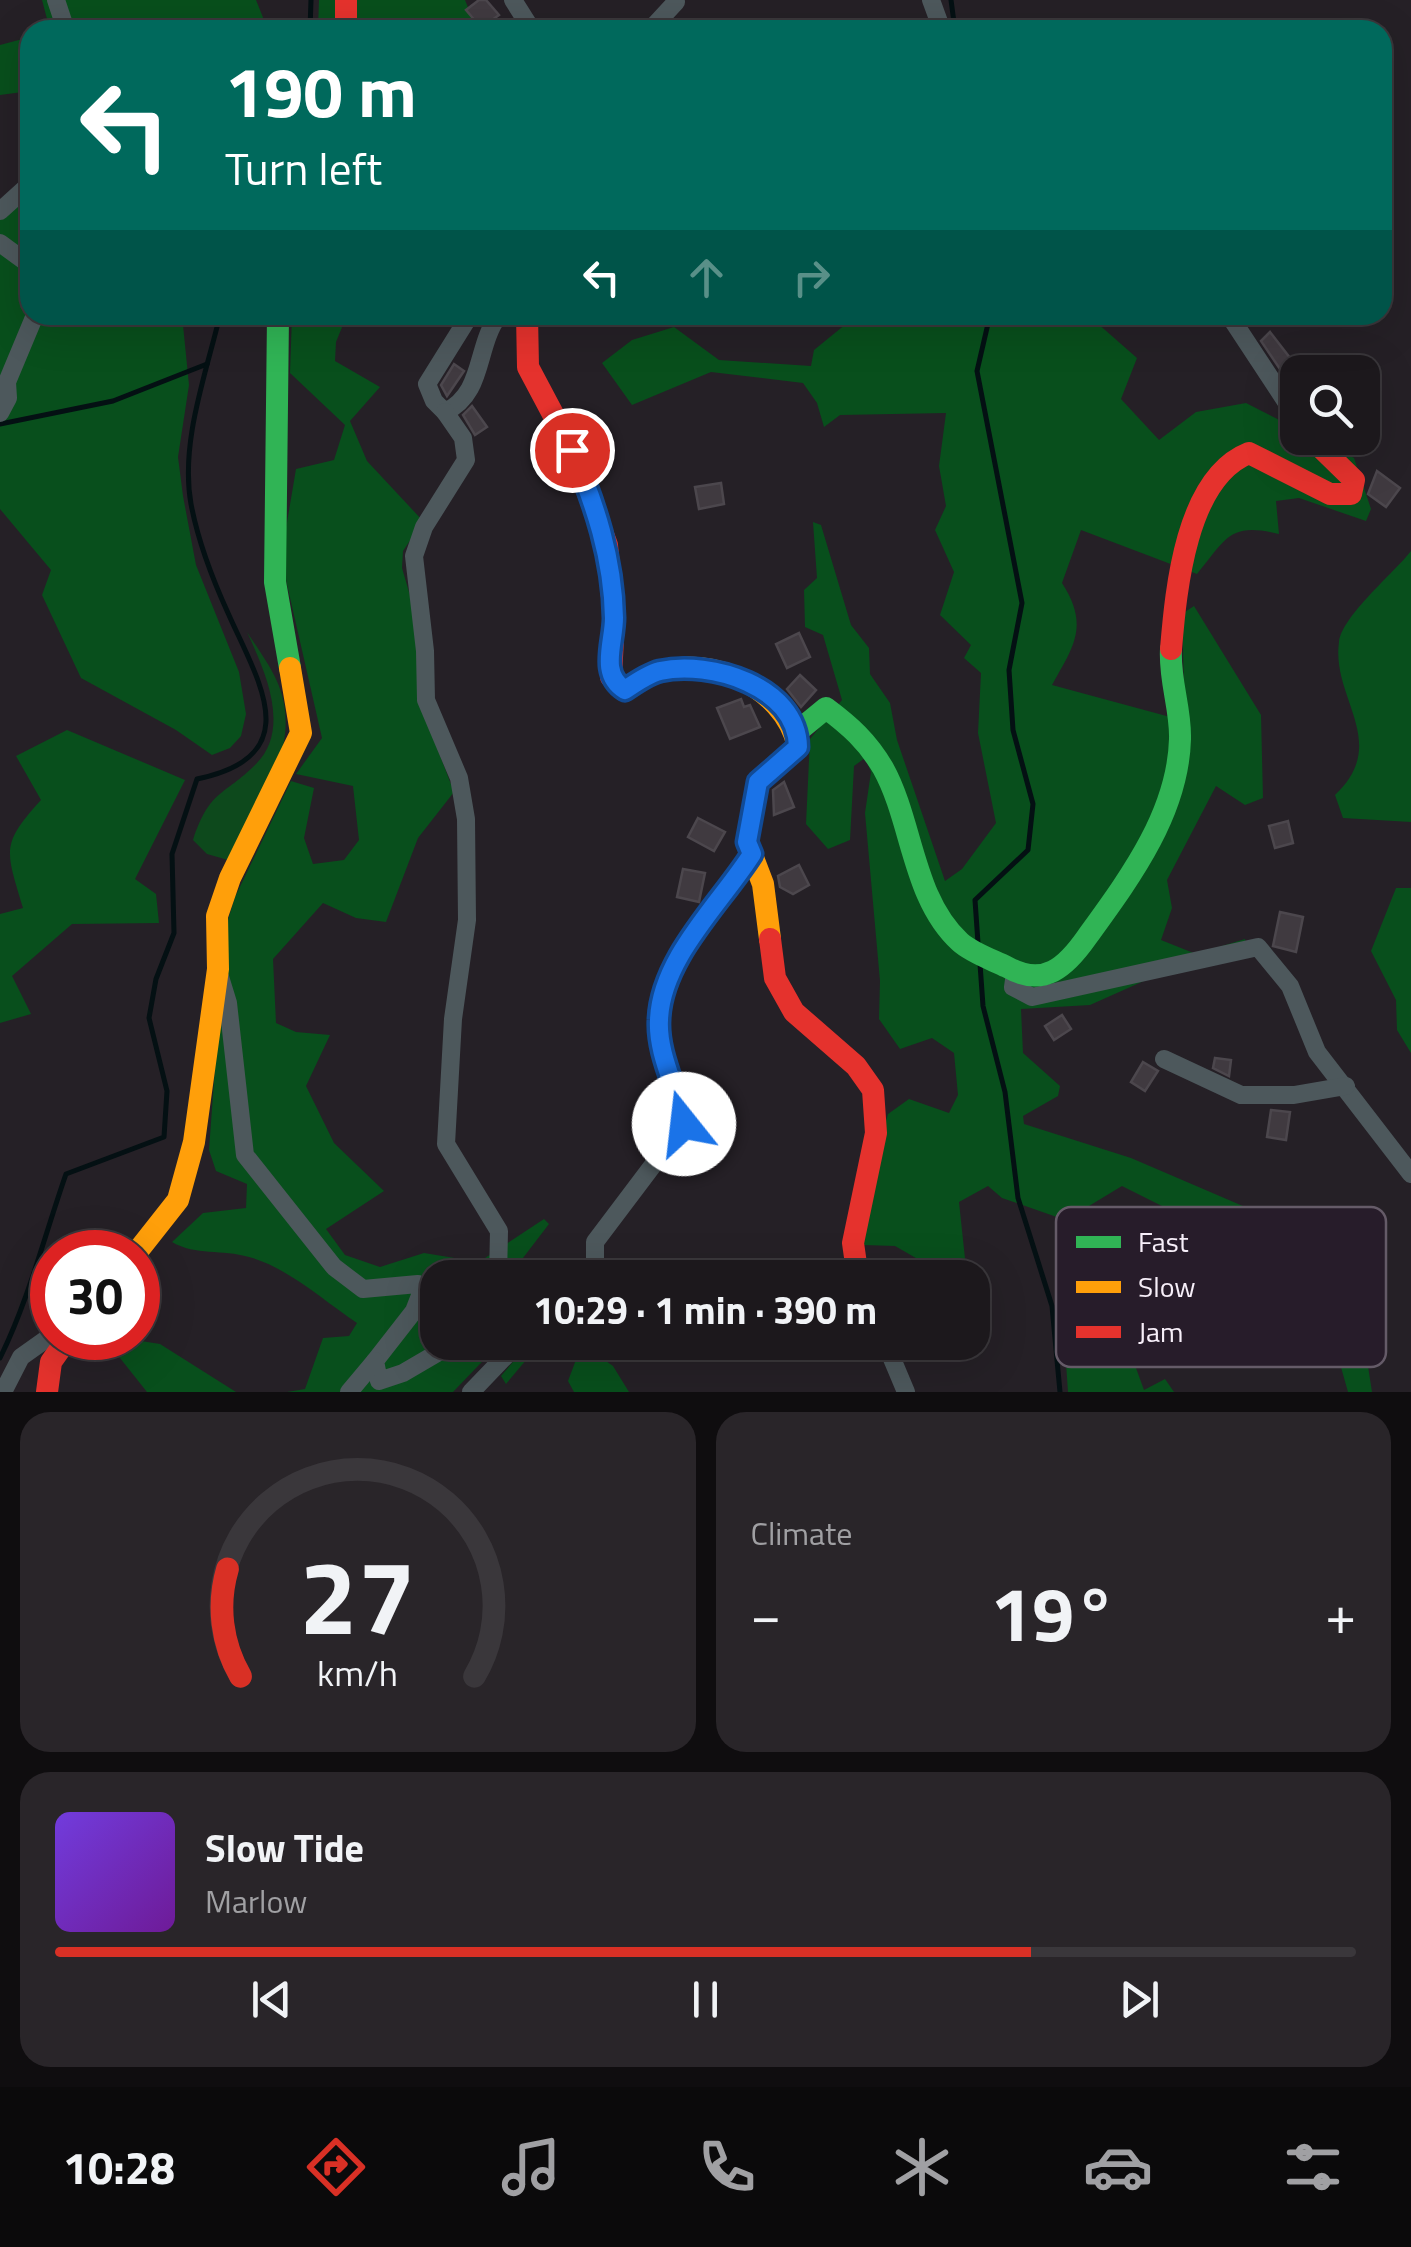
<!DOCTYPE html>
<meta charset="utf-8">
<style>
body{margin:0;font-family:"Titillium Web",sans-serif;background:#292529;color:#f1f3f6;height:100vh;display:flex;flex-direction:column;font-size:38px;white-space:nowrap}
*{box-sizing:border-box;margin:0}
p{font-size:32px;color:#a0a0a3}
.icon{flex:none;width:55px;height:55px;fill:none;stroke:currentColor;stroke-width:2;stroke-linecap:round;stroke-linejoin:round}
.map{position:relative;height:1392px;overflow:hidden}
.side{display:flex;flex-direction:column;gap:20px;padding:20px;background:#0f0d0f;flex:1}
.side>*{flex:none}
.guide{position:absolute;left:20px;top:20px;width:1372px;height:305px;border-radius:30px;box-shadow:0 10px 40px #0002,0 0 0 2px #3a373b;background:#00695c;color:#fff;overflow:hidden}
.tools{position:absolute;left:1280px;top:355px;display:grid;gap:20px}
.tools a{display:grid;place-items:center;width:100px;height:100px;border-radius:20px;background:#1c181c;box-shadow:0 10px 40px #0002,0 0 0 2px #3a373b;font-size:50px}
.speed{position:absolute;left:30px;top:1230px;display:flex;gap:20px;font-size:50px;font-weight:700;text-align:center}
.speed>*{display:grid;place-content:center;width:130px;height:130px;border-radius:50%;background:#1c181c;box-shadow:0 10px 40px #0002,0 0 0 2px #3a373b;line-height:1}
.speed .limit{border:15px solid #d22;background:#fff;color:#111}
.pin{position:absolute;display:grid;place-items:center;width:85px;height:85px;color:#fff;margin:-42px;border:5px solid #fff;border-radius:50%;box-shadow:0 2px 10px #0007}
.me{position:absolute;width:110px;margin:-55px;rotate:344deg;stroke-linejoin:round;filter:drop-shadow(0 0 8px #0008)}
.turn{display:flex;align-items:center;gap:35px;height:210px;padding:0 40px;font-size:45px}
.turn .icon{width:130px;height:130px;stroke-width:2.5}
.turn b{display:block;font-size:70px;line-height:85px}
.lanes{display:flex;align-items:center;height:95px;padding:0 40px;background:#0003;justify-content:center;gap:50px;direction:ltr}
.lanes .off{opacity:.35}
.big{font-size:75px;font-weight:700;line-height:1.1}
.side .card{flex:1;display:flex;flex-direction:column;justify-content:center;gap:15px;min-width:0;padding:0 35px;border-radius:30px;background:#292529}
.side .dial{align-items:center;gap:0}
.dial svg{height:260px;overflow:visible;fill:none;stroke:#3a373b;stroke-width:7;stroke-linecap:round;text-anchor:middle}
.dial text{fill:#f1f3f6;stroke:none}
.song{display:flex;align-items:center;gap:30px}
.cover{width:120px;height:120px;border-radius:15px;background:linear-gradient(135deg,hsl(260 70% 55%),hsl(280 70% 35%))}
.played{height:10px;border-radius:5px;background:linear-gradient(90deg,#d93025 75%,#3a373b 75%)}
.keys{display:flex;justify-content:space-around;direction:ltr}
.heat{display:flex;justify-content:space-between;align-items:center;font-size:55px;direction:ltr}
.side .tiles{flex:1;display:grid;gap:20px;grid-template-columns:1fr 1fr}
.card:last-child{grid-column:span 2}
.trip{position:absolute;left:420px;top:1260px;width:570px;height:100px;border-radius:30px;background:#1c181c;box-shadow:0 10px 40px #0002,0 0 0 2px #3a373b;font-weight:700;line-height:100px;text-align:center}
.tab-bar{display:flex;height:160px;justify-content:space-around;align-items:center;background:#0b0a0b;color:#a0a0a3}
.tab-bar .icon{width:70px;height:70px}
.tab-bar .selected{color:#d93025}
.tab-bar b{font-size:45px;color:#f1f3f6}
.map>svg:first-child{display:block}
.green{fill:#0d491c}
.forest{fill:#084f1c}
.lines{fill:none;stroke-linecap:round;stroke-linejoin:round}
.stream{stroke:#041013;stroke-width:5}
.building{fill:#403a40;stroke:#4c474d;stroke-width:2.5}
.street{stroke:#4d585c;stroke-width:18}
.fast{stroke:#30b455;stroke-width:22}
.slow{stroke:#ff9f0a;stroke-width:22}
.jam{stroke:#e5322d;stroke-width:22}
.route-casing{stroke:#114b97;stroke-width:25}
.route{stroke:#1a73e8;stroke-width:18}
.key{fill:#271c2a;stroke:#655b68;stroke-width:2.5}
.key-label{font-size:28px;fill:#f7eff9}
</style>
<div class="map">
<svg width="1411" height="1392" viewBox="0 0 1411 1392">
<rect width="100%" height="100%" fill="#252026"/>
<path class="green" d="M247 632C258 649 272 668 279 686 303 749 257 806 228 860L207 854 193 840C210 789 223 797 256 764 292 728 264 669 247 632Z"/>
<g class="forest">
<path d="M42 0H256L268 30H50Z"/>
<path d="M319 0H465L477 30H318Z"/>
<path d="M30 37V91L0 95V45Z"/>
<path d="M30 171V315H182L189 385 178 457 183 496 196 565 239 672 246 714 241 736 230 748 212 755 176 730 81 678 42 595 51 570 0 509V200L20 196Z"/>
<path d="M292 315H347L336 342 335 361 380 387 350 421 367 461 423 521 403 551 402 568 416 616 421 706 454 792 418 838 386 922 356 918 323 903 273 959 276 1023 296 1032 330 1035 306 1086 334 1143 384 1191 326 1229 345 1255 380 1267 424 1253 479 1262 544 1219 549 1224 513 1271 533 1277 438 1278V1342L500 1343 453 1392H287L305 1389 323 1338 349 1336 357 1323C324 1301 287 1267 249 1257 222 1249 196 1256 172 1242L203 1213 246 1208 247 1184 216 1171 209 1150 225 930 235 897 291 781 314 788 304 838 313 864 344 860 359 840 353 786 296 774 322 738 281 558 296 469 334 460 345 425 290 373Z"/>
<path d="M857 315H1088L1137 358 1121 399 1159 440 1196 412 1246 403 1297 429 1298 438H1314L1354 458 1371 509 1366 521 1299 498 1276 501 1279 534C1229 522 1227 538 1197 574L1081 530 1062 583C1090 626 1073 647 1052 685L1185 721 1182 614 1194 606 1261 715 1263 798 1245 805 1216 786 1167 880 1172 908 1161 940 1196 954 1245 939 1248 956 1155 976 1090 1005 1021 1009 1023 1053 1060 1086 1058 1096 1023 1116 1024 1124 1131 1158 1315 1237 1336 1254 1358 1241 1372 1258 1357 1295 1372 1392H1348L1333 1339 1291 1264 1188 1214 1164 1255 1165 1276 1158 1282 1154 1239 1166 1208 1122 1186 1084 1209 1071 1222 1002 1198 988 1186 959 1202 967 1277H949L895 1246 863 1245 871 1171 888 1114 909 1099 949 1113 958 1095 954 1053 932 1038 900 1049 879 1019 880 981 865 813 871 772 865 758 854 766 850 840 828 849 806 824 810 739 842 700 823 635 805 627 804 590 817 578 813 522 821 525 851 625 869 648 870 674 890 703 897 740 945 881 962 869 996 823 978 733 981 673 964 658 971 645 940 615 954 572 935 530 946 506 939 466 946 413 840 415 824 427 817 403 803 383 711 372 632 405 602 363 632 340 674 327 719 360 811 366 814 350Z"/>
<path d="M1411 551V822L1343 818 1335 795C1391 742 1331 699 1339 642 1342 616 1394 573 1411 551Z"/>
<path d="M67 730 185 780 135 879 156 894 159 923 72 924 12 976 31 1014 0 1023V914L23 908C6 850 0 845 41 800L16 756Z"/>
<path d="M1396 888H1411V1053L1397 1030 1396 1000 1371 951Z"/>
<path d="M1109 1294 1128 1309 1120 1324 1144 1390 1165 1379 1174 1392H1068L1064 1334Z"/>
<path d="M122 1338 160 1344 236 1392H147L116 1353Z"/>
<path d="M529 1343H551L532 1353 506 1384 501 1376Z"/>
<path d="M564 1343H599L593 1352 613 1366 629 1392H574L568 1381 577 1357Z"/>
</g>
<g class="lines">
<g class="stream">
<path d="M951 0 955 30"/>
<path d="M310 30 311 0"/>
<path d="M0 424 113 401 207 364"/>
<path d="M978 943 975 900 1028 850 1033 804 1013 730 1009 670 1022 603 977 371 990 315"/>
<path d="M980 964 983 1006 1005 1092 1018 1198 1052 1306 1060 1392"/>
<path d="M0 1358C29 1299 44 1237 66 1174L164 1137 167 1091 149 1018 156 979 174 933 172 854 197 779C309 756 258 681 228 613 212 578 198 541 191 504 180 443 206 374 220 315"/>
</g>
</g>
<g class="building">
<path d="M479 0H486L499 15 492 20 500 30H483L466 10Z"/>
<path d="M1270 332 1297 367 1286 378 1261 341Z"/>
<path d="M454 364 464 371 447 396 441 385Z"/>
<path d="M472 406 487 427 475 435 463 415Z"/>
<path d="M1377 471 1400 488 1386 507 1368 494Z"/>
<path d="M721 483 724 504 699 509 695 487Z"/>
<path d="M799 633 810 657 787 668 776 644Z"/>
<path d="M800 675 816 690 801 707 787 689Z"/>
<path d="M741 699 744 707 750 705 760 727 730 739 717 708Z"/>
<path d="M784 782 794 807 774 815 773 790Z"/>
<path d="M698 818 725 832 714 851 688 837Z"/>
<path d="M1288 821 1293 843 1275 848 1269 826Z"/>
<path d="M799 865 809 885 793 894 780 887 778 876Z"/>
<path d="M683 869 705 873 699 902 677 897Z"/>
<path d="M1280 912 1303 917 1296 952 1273 946Z"/>
<path d="M1062 1015 1071 1029 1054 1040 1045 1026Z"/>
<path d="M1215 1058 1231 1060 1229 1076 1213 1068Z"/>
<path d="M1143 1062 1158 1071 1145 1091 1131 1082Z"/>
<path d="M1271 1110 1290 1112 1286 1140 1267 1137Z"/>
</g>
<g class="lines">
<g class="street">
<path d="M56 0 66 30"/>
<path d="M513 0 532 30"/>
<path d="M931 0 942 30"/>
<path d="M650 30 676 2"/>
<path d="M0 211 30 184"/>
<path d="M0 243 30 265"/>
<path d="M470 315 427 384 434 401 445 412C485 393 475 346 499 315"/>
<path d="M1229 315 1298 420"/>
<path d="M445 412 463 438 466 460 424 527 414 556 425 651 426 700 459 778 466 819 467 920 453 1019 446 1144 499 1231 498 1278"/>
<path d="M0 413 8 398 7 382 35 315"/>
<path d="M1015 973 1013 987 1032 997 1258 947 1290 986 1317 1052 1411 1174"/>
<path d="M220 977 228 1003 245 1155 334 1267 363 1289 418 1284 421 1293 414 1311 375 1361 379 1381 403 1373 456 1342"/>
<path d="M1164 1059 1241 1095H1294L1346 1086"/>
<path d="M595 1278V1242L684 1124C678 1090 657 1055 659 1020 662 958 721 904 752 854"/>
<path d="M885 1342 906 1392"/>
<path d="M3 1392 21 1357 52 1335"/>
<path d="M349 1392 375 1361"/>
<path d="M471 1392 519 1342"/>
</g>
<g class="fast">
<path d="M278 315 275 582 290 668"/>
<path d="M798 731 826 708C850 726 867 741 883 768 913 822 912 898 960 942 972 953 993 960 1007 967 1044 988 1066 967 1087 937 1129 879 1178 814 1180 739 1181 709 1169 680 1171 649"/>
</g>
<g class="slow">
<path d="M641 679C699 648 785 683 798 747L758 782 747 842 763 884 770 939"/>
<path d="M137 1252 178 1200 194 1142 218 969 217 916 230 878 301 733 290 668"/>
</g>
<g class="jam">
<path d="M346 0V30"/>
<path d="M527 315 528 367 572 450 607 545 614 619 611 677 625 690 641 679"/>
<path d="M1171 649C1176 589 1186 478 1249 453L1330 494H1351L1354 480 1311 438"/>
<path d="M770 939 775 978 794 1012 856 1066 873 1090 876 1133 853 1243 858 1278"/>
<path d="M47 1392 51 1362 68 1338"/>
</g>
</g>
<g class="lines">
<g class="route-casing">
<path id="route" d="M572 450C595 504 613 558 614 618 614 643 599 674 625 690 635 683 648 674 660 671 710 660 797 686 798 747L758 782 747 842 752 854C721 903 661 958 659 1020 657 1055 678 1090 684 1124"/>
</g>
<use href="#route" class="route"/>
</g>
<rect x="1056" y="1207" width="330" height="160" rx="15" class="key"/>
<rect x="1076" y="1236" width="45" height="12" fill="#30b455"/>
<rect x="1076" y="1281" width="45" height="12" fill="#ff9f0a"/>
<rect x="1076" y="1326" width="45" height="12" fill="#e5322d"/>
<g class="key-label">
<text x="1138" y="1252">Fast</text>
<text x="1138" y="1297">Slow</text>
<text x="1138" y="1342">Jam</text>
</g>
</svg>
<div class="tools">
<a><svg class="icon" aria-label="search" viewBox="0 0 24 24"><circle cx="10" cy="10" r="6"/><path d="M15 15l6 6"/></svg></a>
</div>
<div class="speed"><div class="limit">30</div></div>
<div class="pin" style="left:572px;top:450px;background:#d93025"><svg class="icon" aria-label="arrive" viewBox="0 0 24 24"><path d="M6 21V4h12l-3 4 3 4H6"/></svg></div>
<svg class="me" style="left:684px;top:1124px" viewBox="-20 -20 40 40"><circle r="19" fill="#fff"/><path d="M0-13L10 11 0 6-10 11z" fill="#1a73e8"/></svg>
<div class="trip">10:29 · 1 min · 390 m</div>
<div class="guide">
<div class="turn"><svg class="icon" aria-label="left" viewBox="0 0 24 24"><path d="M17 20v-9H6M10 6l-5 5 5 5"/></svg><div><b>190 m</b>Turn left</div></div>
<div class="lanes"><svg class="icon" aria-label="left" viewBox="0 0 24 24"><path d="M17 20v-9H6M10 6l-5 5 5 5"/></svg><svg class="icon off" aria-label="ahead" viewBox="0 0 24 24"><path d="M12 20V5M6 11l6-6 6 6"/></svg><svg class="icon off" aria-label="right" viewBox="0 0 24 24"><path d="M7 20v-9h11M14 6l5 5-5 5"/></svg></div>
</div>
</div>
<section class="side">
<div class="tiles">
<div class="card dial"><svg viewBox="0 0 100 80">
<path d="M14 69A42 42 0 1 1 86 69"/>
<path d="M14 69A42 42 0 0 1 10 36" stroke="#d93025"/>
<text x="50" y="56" font-size="32" font-weight="700">27</text>
<text x="50" y="72" font-size="11">km/h</text>
</svg></div>
<div class="card"><p>Climate</p>
<div class="heat"><a>−</a><b class="big">19°</b><a>+</a></div>
</div>
<div class="card">
<div class="song"><i class="cover"></i><div><b>Slow Tide</b><p>Marlow</p></div></div>
<div class="played"></div>
<div class="keys"><svg class="icon" aria-label="previous" viewBox="0 0 24 24"><path d="M18 5L8 12l10 7zM5 5v14"/></svg><svg class="icon" aria-label="pause" viewBox="0 0 24 24"><path d="M8 5v14M16 5v14"/></svg><svg class="icon" aria-label="next" viewBox="0 0 24 24"><path d="M6 5l10 7-10 7zM19 5v14"/></svg></div>
</div>
</div>
</section>
<nav class="tab-bar">
<b>10:28</b>
<svg class="icon selected" aria-label="directions" viewBox="0 0 24 24"><path d="M12 3l9 9-9 9-9-9zM9 14v-3h6M13 9l2 2-2 2"/></svg>
<svg class="icon" aria-label="music" viewBox="0 0 24 24"><path d="M9 18V5l10-2v13"/><circle cx="6" cy="18" r="3"/><circle cx="16" cy="16" r="3"/></svg>
<svg class="icon" aria-label="phone" viewBox="0 0 24 24"><path d="M5 4h4l2 5-3 2q2 4 5 5l2-3 5 2v4C11 20 4 13 5 4z"/></svg>
<svg class="icon" aria-label="climate" viewBox="0 0 24 24"><path d="M12 3v18M4 7l16 10M4 17L20 7"/></svg>
<svg class="icon" aria-label="car" viewBox="0 0 24 24"><path d="M5 17H2v-5l4-1 3-4h7l3 4 3 1v5h-3M9 17h6M6 11h13"/><circle cx="7" cy="17" r="2"/><circle cx="17" cy="17" r="2"/></svg>
<svg class="icon" aria-label="filters" viewBox="0 0 24 24"><path d="M4 7h16M4 17h16"/><circle cx="9" cy="7" r="2"/><circle cx="15" cy="17" r="2"/></svg>
</nav>
